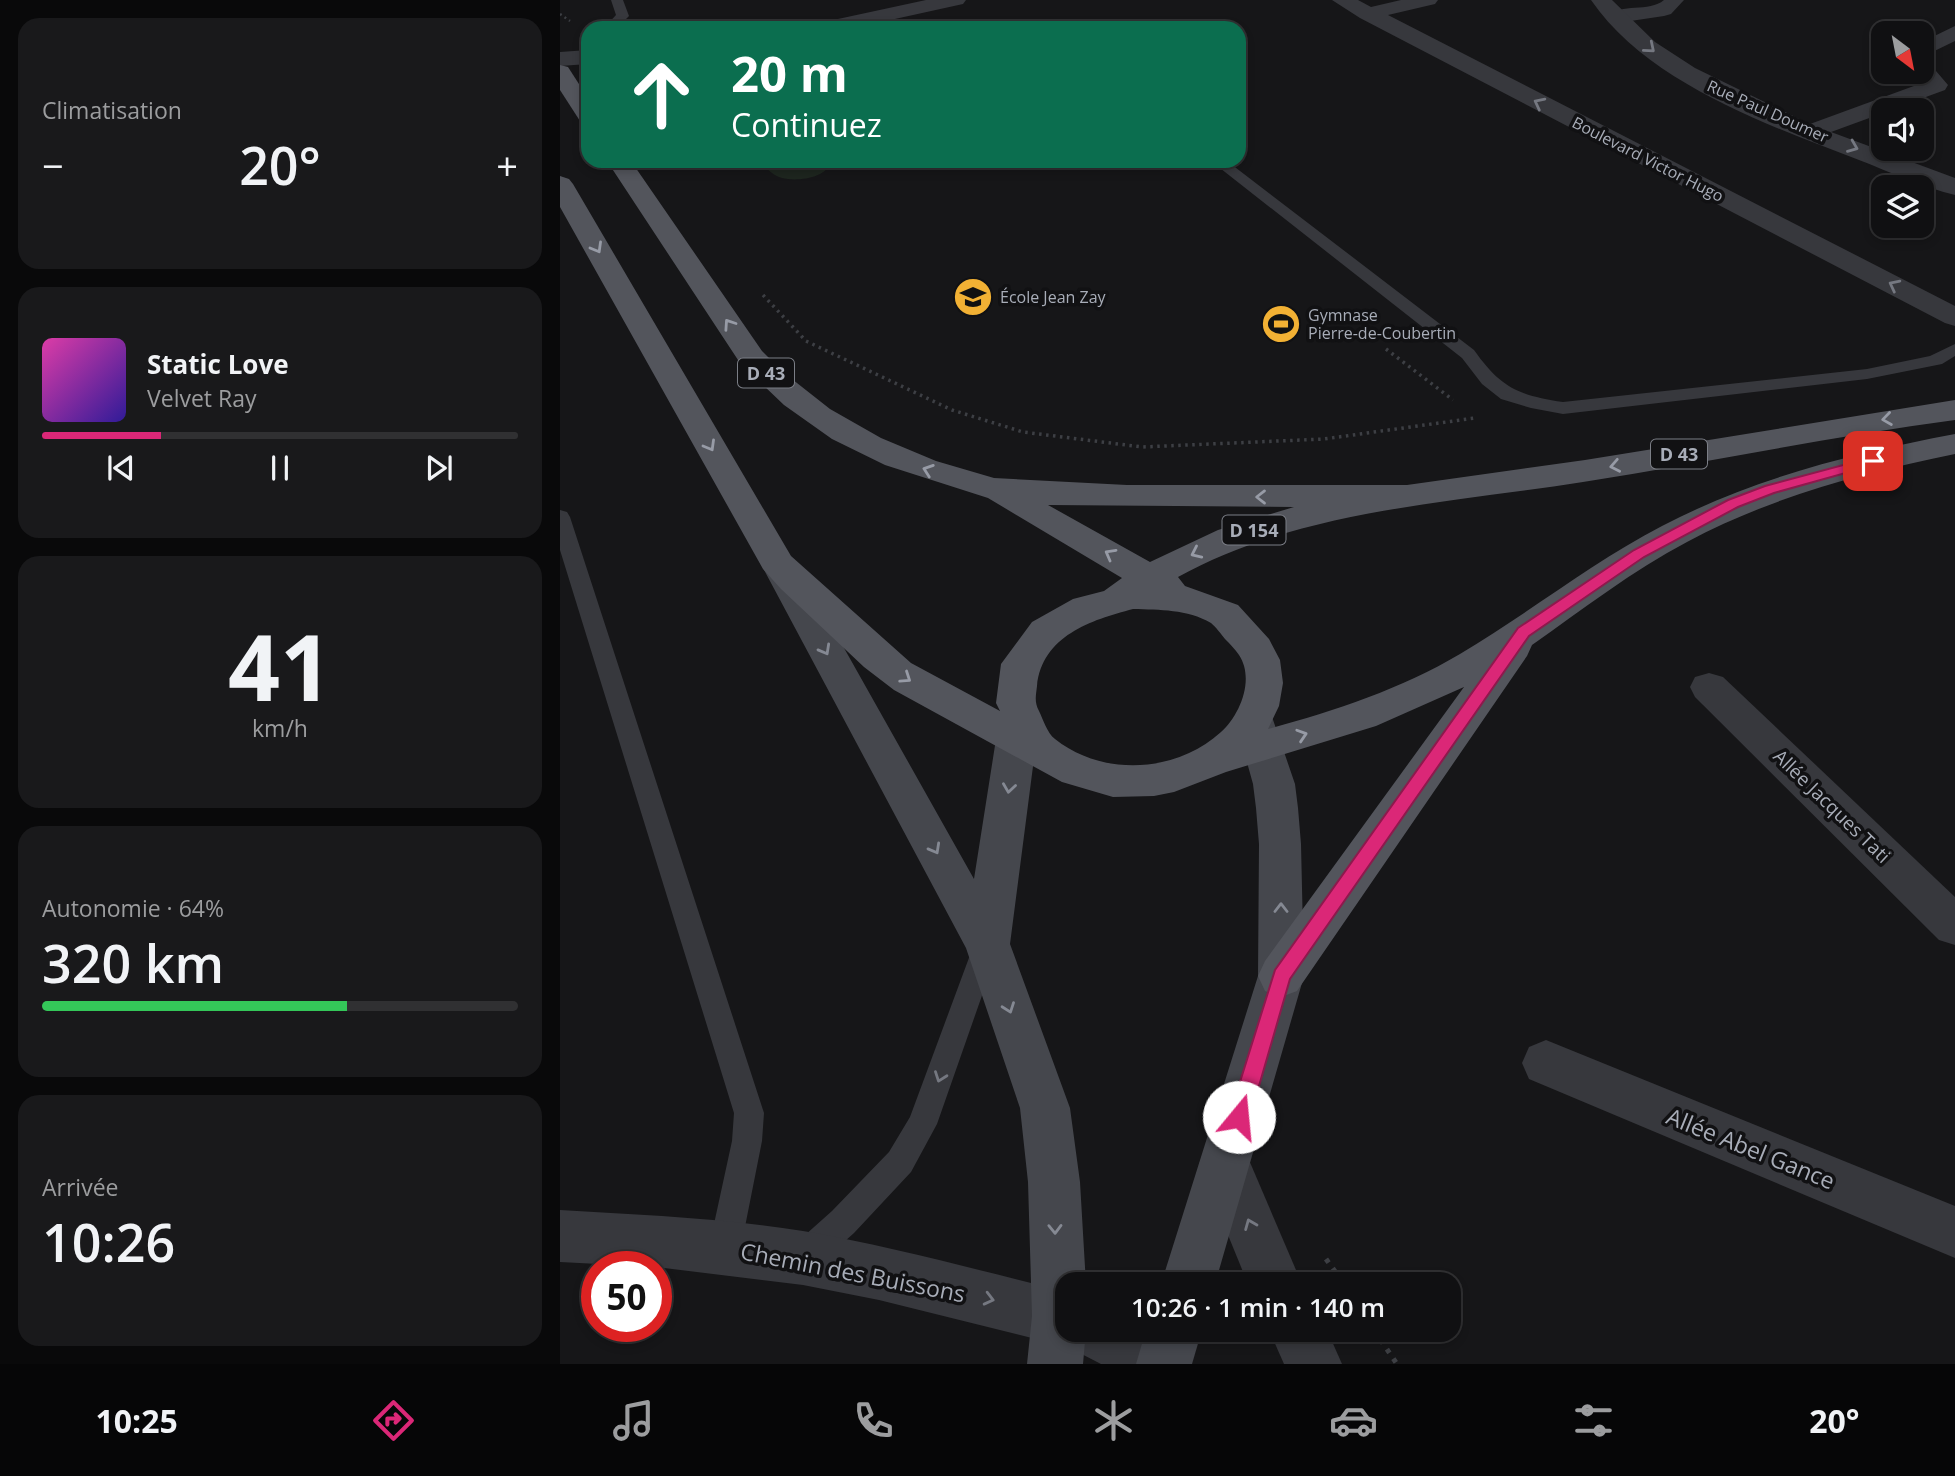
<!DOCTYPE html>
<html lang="fr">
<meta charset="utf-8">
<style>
body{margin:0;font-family:"Open Sans",sans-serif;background:#19191b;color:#f1f3f6;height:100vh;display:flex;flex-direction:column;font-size:26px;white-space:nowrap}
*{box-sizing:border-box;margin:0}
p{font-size:23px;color:#9c9d9f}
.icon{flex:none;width:38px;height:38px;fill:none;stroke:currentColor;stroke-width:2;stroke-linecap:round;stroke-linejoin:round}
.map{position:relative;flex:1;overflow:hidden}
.drawer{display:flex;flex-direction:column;gap:18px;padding:18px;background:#09090a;width:560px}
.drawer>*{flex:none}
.top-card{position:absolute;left:21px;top:21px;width:665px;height:147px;border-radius:21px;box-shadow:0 4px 10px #0003,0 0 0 2px #303032;background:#0b6e4f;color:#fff;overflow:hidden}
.needle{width:46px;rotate:148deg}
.buttons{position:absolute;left:1311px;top:21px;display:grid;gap:14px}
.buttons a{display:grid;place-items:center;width:63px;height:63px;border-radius:14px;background:#101012;box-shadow:0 4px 10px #0003,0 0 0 2px #303032;font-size:35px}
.speed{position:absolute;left:21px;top:1251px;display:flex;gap:14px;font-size:35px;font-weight:700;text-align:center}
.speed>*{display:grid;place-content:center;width:91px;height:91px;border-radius:50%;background:#101012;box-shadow:0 4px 10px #0003,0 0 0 2px #303032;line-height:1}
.speed .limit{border:10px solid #d22;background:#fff;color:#111}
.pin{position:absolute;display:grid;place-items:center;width:60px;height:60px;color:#fff;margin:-30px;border-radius:14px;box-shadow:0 4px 10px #0006}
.me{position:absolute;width:77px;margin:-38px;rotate:17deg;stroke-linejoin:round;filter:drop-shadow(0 0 5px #0008)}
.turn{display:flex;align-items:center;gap:24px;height:147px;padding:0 35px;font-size:32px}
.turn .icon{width:91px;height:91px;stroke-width:2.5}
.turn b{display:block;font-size:49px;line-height:60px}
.big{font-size:52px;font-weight:600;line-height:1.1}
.drawer .widget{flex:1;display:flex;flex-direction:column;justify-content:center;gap:10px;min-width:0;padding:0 24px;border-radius:21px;background:#19191b}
.drawer .dial{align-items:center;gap:0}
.dial b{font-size:91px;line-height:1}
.song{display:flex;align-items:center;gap:21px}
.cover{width:84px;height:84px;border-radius:10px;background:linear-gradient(135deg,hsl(320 70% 55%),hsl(250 70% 35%))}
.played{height:7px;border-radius:4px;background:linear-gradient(90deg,#db2777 25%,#303032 25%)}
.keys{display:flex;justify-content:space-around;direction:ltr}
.heat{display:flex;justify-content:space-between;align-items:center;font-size:38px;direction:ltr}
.charge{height:10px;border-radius:5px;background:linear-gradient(90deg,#34c759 64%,#303032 0)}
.trip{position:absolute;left:495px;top:1272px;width:406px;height:70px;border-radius:21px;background:#101012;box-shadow:0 4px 10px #0003,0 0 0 2px #303032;font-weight:600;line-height:70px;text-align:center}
.tabs{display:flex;height:112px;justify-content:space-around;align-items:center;background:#060607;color:#9c9d9f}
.tabs .icon{width:49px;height:49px}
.tabs .current{color:#db2777}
.tabs b{font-size:32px;color:#f1f3f6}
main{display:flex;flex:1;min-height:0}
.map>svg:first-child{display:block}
.green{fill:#1e261f}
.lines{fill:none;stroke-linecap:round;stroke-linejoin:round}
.path-far2{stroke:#3d3f44;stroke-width:2.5;stroke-dasharray:2 3.5;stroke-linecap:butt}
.path-far1{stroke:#3d3f44;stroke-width:3.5;stroke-dasharray:2.5 4.5;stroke-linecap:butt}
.path{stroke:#3d3f44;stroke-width:5;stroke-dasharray:4.5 7;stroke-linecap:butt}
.service{fill:#37383d;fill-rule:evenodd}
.pedestrian{fill:#37383d;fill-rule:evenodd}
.minor{fill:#37383d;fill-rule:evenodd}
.secondary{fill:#45474d;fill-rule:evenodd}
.primary{fill:#53555c;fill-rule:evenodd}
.oneway{stroke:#757881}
.oneway2{stroke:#979ba6}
.oneway3{stroke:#858993}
.route{fill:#db2777;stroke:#8e194d;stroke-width:2}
.labels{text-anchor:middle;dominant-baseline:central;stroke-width:7;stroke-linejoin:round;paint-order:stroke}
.far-street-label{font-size:16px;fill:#a8adb8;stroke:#111113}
.far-poi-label{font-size:16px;fill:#a8adb8;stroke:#111113;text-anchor:start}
.shield{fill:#111113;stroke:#7b7e86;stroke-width:2}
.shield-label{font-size:18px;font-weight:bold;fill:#a8adb8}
.street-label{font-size:19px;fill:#a8adb8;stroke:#111113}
.near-street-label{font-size:23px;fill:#a8adb8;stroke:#111113}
</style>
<main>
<section class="drawer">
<div class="widget"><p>Climatisation</p>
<div class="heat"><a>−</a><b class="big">20°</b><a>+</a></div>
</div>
<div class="widget">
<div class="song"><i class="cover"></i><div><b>Static Love</b><p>Velvet Ray</p></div></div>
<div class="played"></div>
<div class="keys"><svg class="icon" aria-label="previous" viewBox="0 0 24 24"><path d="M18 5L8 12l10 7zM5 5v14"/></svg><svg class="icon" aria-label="pause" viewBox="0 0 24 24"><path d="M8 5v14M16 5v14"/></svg><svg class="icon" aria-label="next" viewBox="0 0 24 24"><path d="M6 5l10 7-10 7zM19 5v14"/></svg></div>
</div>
<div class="widget dial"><b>41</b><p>km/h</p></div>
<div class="widget"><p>Autonomie · 64%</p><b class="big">320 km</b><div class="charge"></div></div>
<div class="widget"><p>Arrivée</p><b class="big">10:26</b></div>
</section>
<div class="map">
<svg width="1395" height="1364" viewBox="0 0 1395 1364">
<rect width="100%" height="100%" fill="#161618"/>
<path class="green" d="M200 161H271C268 178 237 182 222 178 213 176 206 168 200 161Z"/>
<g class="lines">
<path class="path-far2" d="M0 14 10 21"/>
<g class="path-far1">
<path d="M203 295 246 341 392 410 463 432 582 447 764 439 915 418"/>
<path d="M826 349 893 400"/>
</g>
<g class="path">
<path d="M766 1259 784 1284"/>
<path d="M814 1330 837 1364"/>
</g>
<g class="service">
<path d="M51 0H63L69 16 57 28H44L56 15Z"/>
<path d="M651 161H667L914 350C941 388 958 395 1003 402L1307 369 1370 356 1395 344V356L1382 364 1307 379 1003 414 971 408 941 399 922 384 902 358Z"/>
<path d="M0 510 7 512 10 517 204 1113 202 1141 181 1247 176 1258 165 1263 154 1258 149 1247 172 1141 174 1113 0 550Z"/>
<path d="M426 935 435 939 439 947 377 1124 351 1172 294 1233 257 1266 246 1271 235 1266 230 1255 235 1244 272 1211 329 1152 350 1117 413 947 417 939Z"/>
</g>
<path class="pedestrian" d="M1104 0H1124L1111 14 1104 16 1057 23 1047 17C1061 2 1089 13 1104 0Z"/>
<g class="minor">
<path d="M366 0H406L403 4 294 28H253L256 23 264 22Z"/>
<path d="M772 0H798L811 7 841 0H878L875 4 828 15 1395 306V326L1385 323 800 18Z"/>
<path d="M1031 0H1052L1095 42 1135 68 1250 124 1362 83 1353 72H1362V62L1370 64 1388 85 1385 90 1330 110H1323V113L1271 132 1395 178V195C1362 187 1330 172 1299 160 1208 125 1088 83 1031 0Z"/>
<path d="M1395 26V41L1362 57V42Z"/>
<path d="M28 50V64L0 66V52Z"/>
<path d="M1149 673 1163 677 1395 897V945L1379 940 1135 697 1130 687 1135 677Z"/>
<path d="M986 1040 1395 1206V1258L969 1079 962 1063 969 1047Z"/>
<path d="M665 1139 683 1146 742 1284H688L639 1164 647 1146Z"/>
<path d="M0 1210C81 1215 163 1218 243 1231 332 1246 420 1271 508 1292V1330H592L624 1344 632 1364H541L508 1347 319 1300 243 1285 96 1267 0 1262Z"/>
<path d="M709 1330H767L782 1364H724Z"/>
</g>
<g class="secondary">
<path d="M221 556 234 559 239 568 414 879 439 720 445 709 459 705 473 709 479 720 450 944 510 1108 520 1182 526 1284H508V1330H526L523 1364H467L472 1316 468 1182 460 1108 406 948 203 568 208 559Z"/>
<path d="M695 704 709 708 735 784 738 808 741 844 744 976 655 1284H601L698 976 699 844 696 808 693 784 675 719 681 708Z"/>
<path d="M586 1330H642L632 1364H576Z"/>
</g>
<g class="primary">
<path d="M0 65 8 67 28 98V123L20 121 0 90Z"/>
<path d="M47 161H71L202 351 223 372 270 409 321 438 376 461 434 478 567 485H847L1025 460 1395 400V420C1270 437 1147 462 1023 482 886 504 742 509 618 577L625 586 678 605 709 639 720 660 723 683 719 706 708 729C774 711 841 689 900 654 969 613 1031 563 1102 526 1194 478 1294 453 1395 434V454C1302 473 1211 497 1127 542 1072 571 1023 609 972 645L967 656 737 991 721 997 705 991 698 976 705 961 904 687 816 726 666 772 614 792 594 796 553 797 502 782 334 690 304 667 221 589 203 569 0 207V176L9 179 13 184 231 556 351 663 440 711 436 703 441 664 472 622 513 599 544 591 562 578 428 498 325 465 272 439 224 405 180 363ZM488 505 734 507 658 530 590 562ZM573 609C600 610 627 609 651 623 656 627 661 634 665 639 670 644 675 649 679 655 695 679 680 715 661 732 616 773 543 777 495 739 487 733 483 719 479 711 474 702 476 695 477 686 482 636 531 620 573 609Z"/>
</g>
</g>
<defs><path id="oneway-chevron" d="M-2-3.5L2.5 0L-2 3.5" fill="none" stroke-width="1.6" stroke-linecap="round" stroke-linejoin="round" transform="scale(1.75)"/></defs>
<g class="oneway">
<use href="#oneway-chevron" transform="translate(1090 48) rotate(40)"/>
<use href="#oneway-chevron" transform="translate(979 103) rotate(-153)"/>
<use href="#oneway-chevron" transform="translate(1293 147) rotate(22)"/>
<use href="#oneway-chevron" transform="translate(1334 285) rotate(-153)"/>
<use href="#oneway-chevron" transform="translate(380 1077) rotate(110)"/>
<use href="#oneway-chevron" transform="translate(690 1224) rotate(-112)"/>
<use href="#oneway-chevron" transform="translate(429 1299) rotate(14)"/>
</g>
<g class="oneway2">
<use href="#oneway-chevron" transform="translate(37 248) rotate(60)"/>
<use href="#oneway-chevron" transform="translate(169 324) rotate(-124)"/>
<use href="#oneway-chevron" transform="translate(1327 419) rotate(172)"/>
<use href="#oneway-chevron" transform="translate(150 446) rotate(60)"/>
<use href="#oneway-chevron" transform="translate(1055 466) rotate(169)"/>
<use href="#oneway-chevron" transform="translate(368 470) rotate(-161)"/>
<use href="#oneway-chevron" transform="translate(701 497) rotate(180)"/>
<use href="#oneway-chevron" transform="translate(636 553) rotate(155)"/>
<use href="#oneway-chevron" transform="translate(550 554) rotate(-151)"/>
<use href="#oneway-chevron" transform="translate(346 678) rotate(34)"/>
<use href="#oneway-chevron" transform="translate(742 735) rotate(-18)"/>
</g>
<g class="oneway3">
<use href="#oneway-chevron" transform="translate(265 650) rotate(61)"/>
<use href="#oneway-chevron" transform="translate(449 788) rotate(98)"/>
<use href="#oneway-chevron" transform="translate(375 849) rotate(61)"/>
<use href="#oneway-chevron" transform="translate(721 908) rotate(-90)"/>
<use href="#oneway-chevron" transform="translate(449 1008) rotate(70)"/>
<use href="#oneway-chevron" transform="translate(495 1229) rotate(89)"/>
</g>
<path class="route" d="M1313 457 1320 461 1318 464 1214 493 1178 507 1084 557 969 636 730 979 690 1117 687 1124 679 1127 672 1124 669 1117 715 970 958 628 1074 550 1168 500 1205 486Z"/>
<defs>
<g id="school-disc" transform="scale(2.0125)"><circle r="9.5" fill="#f2b134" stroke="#111113"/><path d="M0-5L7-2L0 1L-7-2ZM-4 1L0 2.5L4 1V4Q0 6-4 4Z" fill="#111"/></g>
<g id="stadium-disc" transform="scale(2.0125)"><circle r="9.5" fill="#f2b134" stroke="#111113"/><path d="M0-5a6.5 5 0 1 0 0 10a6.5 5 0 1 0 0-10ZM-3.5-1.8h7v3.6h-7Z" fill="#111"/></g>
</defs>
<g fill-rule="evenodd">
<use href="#school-disc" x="413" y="297"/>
<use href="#stadium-disc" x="721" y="324"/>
</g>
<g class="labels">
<g class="far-street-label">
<text transform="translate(1208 111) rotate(24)">Rue Paul Doumer</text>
<text transform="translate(1088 159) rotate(27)">Boulevard Victor Hugo</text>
</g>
<g class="far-poi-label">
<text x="440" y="297">École Jean Zay</text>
<text x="748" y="315">Gymnase<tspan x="748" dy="18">Pierre-de-Coubertin</tspan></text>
</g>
<g class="shield">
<rect x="178" y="358.5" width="56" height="29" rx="5"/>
<rect x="1091" y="439.5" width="56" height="29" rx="5"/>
<rect x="662.5" y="515.5" width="63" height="29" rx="5"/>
</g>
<g class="shield-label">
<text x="206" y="373">D 43</text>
<text x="1119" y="454">D 43</text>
<text x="694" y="530">D 154</text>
</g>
<g class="street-label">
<text transform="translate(1272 806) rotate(44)">Allée Jacques Tati</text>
</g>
<g class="near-street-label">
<text transform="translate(1191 1148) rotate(22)">Allée Abel Gance</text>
<text transform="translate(293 1272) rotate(11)">Chemin des Buissons</text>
</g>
</g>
</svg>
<div class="buttons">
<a><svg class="needle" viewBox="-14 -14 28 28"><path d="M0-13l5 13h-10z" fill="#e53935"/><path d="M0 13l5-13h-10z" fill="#9c9d9f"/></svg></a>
<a><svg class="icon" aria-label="sound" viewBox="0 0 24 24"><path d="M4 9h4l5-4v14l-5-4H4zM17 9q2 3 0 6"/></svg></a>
<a><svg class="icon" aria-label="layers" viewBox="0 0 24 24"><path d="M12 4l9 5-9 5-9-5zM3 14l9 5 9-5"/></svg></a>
</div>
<div class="speed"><div class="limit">50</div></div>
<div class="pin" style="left:1313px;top:461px;background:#d93025"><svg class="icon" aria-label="arrive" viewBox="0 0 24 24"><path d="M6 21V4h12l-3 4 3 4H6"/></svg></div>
<svg class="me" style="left:679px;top:1117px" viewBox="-20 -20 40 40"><circle r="19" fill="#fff"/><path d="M0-13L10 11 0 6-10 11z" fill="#db2777"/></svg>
<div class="trip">10:26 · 1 min · 140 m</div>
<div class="top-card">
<div class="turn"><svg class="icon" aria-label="ahead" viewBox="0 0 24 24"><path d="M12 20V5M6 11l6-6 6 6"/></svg><div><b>20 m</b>Continuez</div></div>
</div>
</div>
</main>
<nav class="tabs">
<b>10:25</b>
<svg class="icon current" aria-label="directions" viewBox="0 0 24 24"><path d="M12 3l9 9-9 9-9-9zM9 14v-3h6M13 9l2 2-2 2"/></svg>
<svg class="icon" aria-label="music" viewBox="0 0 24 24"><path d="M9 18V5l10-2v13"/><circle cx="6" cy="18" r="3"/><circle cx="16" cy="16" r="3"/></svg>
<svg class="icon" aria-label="phone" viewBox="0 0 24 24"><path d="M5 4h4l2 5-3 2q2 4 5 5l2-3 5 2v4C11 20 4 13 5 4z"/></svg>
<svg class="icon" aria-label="climate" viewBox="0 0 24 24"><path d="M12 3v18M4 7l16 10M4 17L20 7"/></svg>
<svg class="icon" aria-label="car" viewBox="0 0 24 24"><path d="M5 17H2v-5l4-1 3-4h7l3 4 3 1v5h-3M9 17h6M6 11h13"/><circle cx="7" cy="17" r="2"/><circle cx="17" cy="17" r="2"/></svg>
<svg class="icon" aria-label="filters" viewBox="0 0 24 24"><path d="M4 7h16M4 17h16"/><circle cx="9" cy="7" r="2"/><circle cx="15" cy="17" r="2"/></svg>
<b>20°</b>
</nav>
